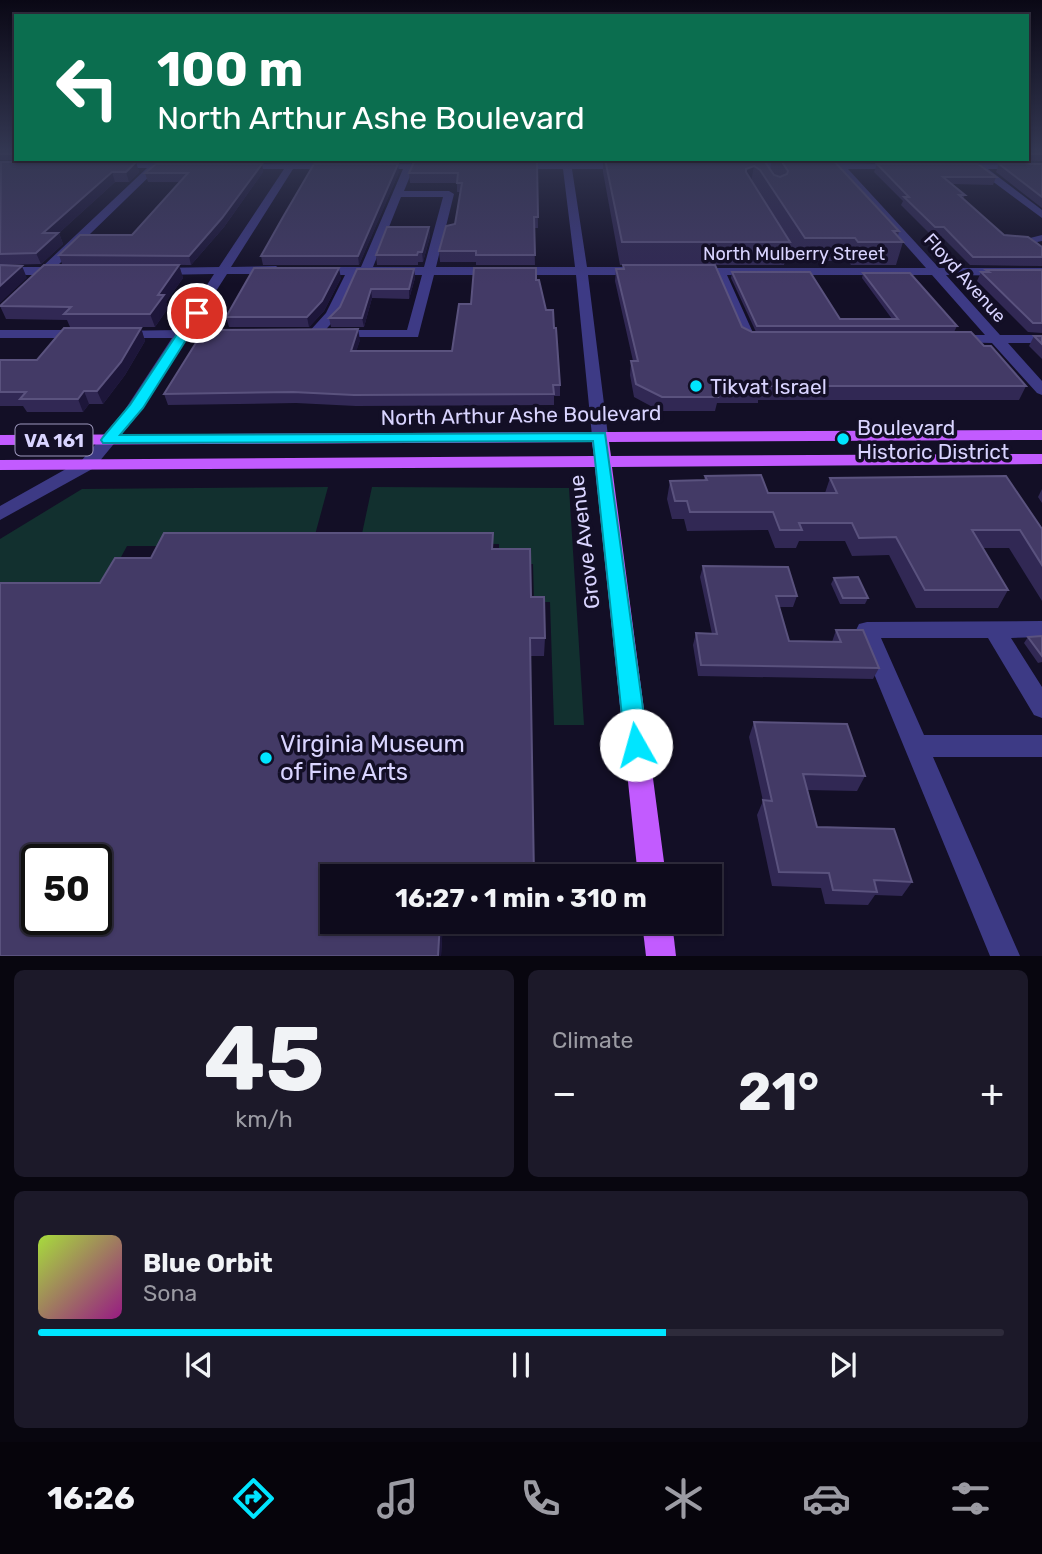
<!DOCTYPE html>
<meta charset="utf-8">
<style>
body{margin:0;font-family:Rubik,sans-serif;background:#1c1929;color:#f1f3f6;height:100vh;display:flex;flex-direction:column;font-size:26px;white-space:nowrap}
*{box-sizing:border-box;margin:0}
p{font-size:23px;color:#9b9ba3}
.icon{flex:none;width:38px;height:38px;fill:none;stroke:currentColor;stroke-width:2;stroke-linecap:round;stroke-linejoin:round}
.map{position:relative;height:956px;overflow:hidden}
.details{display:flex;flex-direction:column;gap:14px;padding:14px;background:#08060f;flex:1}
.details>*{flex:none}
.guide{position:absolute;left:14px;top:14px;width:1015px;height:147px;border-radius:0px;box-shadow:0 2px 5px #0004,0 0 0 2px #2e2b3b;background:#0b6e4f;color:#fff;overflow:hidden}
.speed{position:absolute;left:21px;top:844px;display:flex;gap:14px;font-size:35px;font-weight:700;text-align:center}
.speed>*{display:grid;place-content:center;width:91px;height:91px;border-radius:50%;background:#0e0b1c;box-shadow:0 2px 5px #0004,0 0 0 2px #2e2b3b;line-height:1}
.speed .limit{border:4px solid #111;border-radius:10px;background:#fff;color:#111}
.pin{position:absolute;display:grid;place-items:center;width:60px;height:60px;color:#fff;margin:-30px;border:4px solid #fff;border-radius:50%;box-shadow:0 2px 7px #0007}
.me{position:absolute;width:77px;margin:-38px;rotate:353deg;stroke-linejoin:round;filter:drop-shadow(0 0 5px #0008)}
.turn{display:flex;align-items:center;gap:24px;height:147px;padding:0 28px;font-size:32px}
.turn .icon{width:91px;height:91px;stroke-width:2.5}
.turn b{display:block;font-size:49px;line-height:60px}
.big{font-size:52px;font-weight:700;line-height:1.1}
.details .widget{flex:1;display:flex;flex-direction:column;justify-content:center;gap:10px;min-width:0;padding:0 24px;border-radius:10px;background:#1c1929}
.details .dial{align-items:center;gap:0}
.dial b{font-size:91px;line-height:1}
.song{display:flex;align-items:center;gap:21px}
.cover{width:84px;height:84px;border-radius:10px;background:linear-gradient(135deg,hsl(80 70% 55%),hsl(310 70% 35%))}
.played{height:7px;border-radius:4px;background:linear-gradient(90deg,#00e5ff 65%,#2e2b3b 65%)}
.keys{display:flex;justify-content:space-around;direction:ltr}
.heat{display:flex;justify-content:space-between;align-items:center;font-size:38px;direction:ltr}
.details .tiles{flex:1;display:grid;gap:14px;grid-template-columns:1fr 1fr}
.widget:last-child{grid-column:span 2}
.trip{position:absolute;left:320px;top:864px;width:402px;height:70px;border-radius:0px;background:#0e0b1c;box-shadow:0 2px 5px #0004,0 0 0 2px #2e2b3b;font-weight:700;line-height:70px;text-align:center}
.menu{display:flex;height:112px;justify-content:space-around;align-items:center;background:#06040b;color:#9b9ba3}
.menu .icon{width:49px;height:49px}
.menu .on{color:#00e5ff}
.menu b{font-size:32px;color:#f1f3f6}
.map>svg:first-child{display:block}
.green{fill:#12302f}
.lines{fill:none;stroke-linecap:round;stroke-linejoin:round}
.minor{fill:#3d3a85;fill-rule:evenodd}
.major{fill:#c25bff;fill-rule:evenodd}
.wall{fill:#312854;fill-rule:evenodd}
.shaded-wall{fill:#1d163a}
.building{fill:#433a66;stroke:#5a527e;stroke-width:2;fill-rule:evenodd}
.route{fill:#00e5ff;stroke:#0095a6;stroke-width:2}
.poi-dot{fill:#00e5ff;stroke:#130f26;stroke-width:2.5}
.labels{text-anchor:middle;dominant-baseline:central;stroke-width:7;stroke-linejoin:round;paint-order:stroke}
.far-street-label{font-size:18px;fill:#d9d4ff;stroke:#130f26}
.shield{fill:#130f26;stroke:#9e99be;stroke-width:2}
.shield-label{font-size:19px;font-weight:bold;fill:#d9d4ff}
.poi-label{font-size:21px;fill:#d9d4ff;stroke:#130f26;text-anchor:start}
.street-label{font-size:21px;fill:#d9d4ff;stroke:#130f26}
.near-poi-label{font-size:24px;fill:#d9d4ff;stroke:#130f26;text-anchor:start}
</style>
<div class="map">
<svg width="1042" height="956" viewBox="0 0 1042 956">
<rect width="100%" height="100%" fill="#130f26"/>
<g class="green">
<path d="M328 487 312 546H127L101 594H0V539L82 489Z"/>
<path d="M372 487 569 488 584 725H554L550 602H534L533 564H499V544L360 543Z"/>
</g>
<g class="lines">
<g class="minor">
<path d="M20 159H30L0 180V173Z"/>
<path d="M157 159 183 165 178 168H158L56 267 63 268V274L48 275 41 279 35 275H0V267H42L147 168H115L110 165 112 163 153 162Z"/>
<path d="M290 159H299L297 163H336L341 166 336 169H293L231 267 276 266 282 270 276 274H227L191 330H224L231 334 229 337 186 338 136 417 94 468 0 520V506L82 460 124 411 172 338H119L114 337V331L178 330 214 274 157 275 153 274V268L219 267 284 169H238L233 166 235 164 288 163Z"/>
<path d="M561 159H571V163H626L631 166 626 169H572L587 267H640L646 271 640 275H588L608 436 606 439H594L592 436 576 275H434L418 337H331L329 334 336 330H407L422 275H357L339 315 319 337H309L307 334 326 313 345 275H318L312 271 318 267H361L403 169H374L369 166 371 164 434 163 439 166 434 169H413L404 191H449L454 194 436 267H575L563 169H514L509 166 514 163H562ZM401 197H443L424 267H373Z"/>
<path d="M837 159 843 163 902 164 904 166 899 169H848L939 268H1042V276L946 275 1000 335H1042V343H1008L1042 381V395L1037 393 992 343 950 342 948 339 955 335H985L932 275H727L754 335 764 336 766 339 759 343 744 342 715 275 692 274V268H926L838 169H745L740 166 745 163H833Z"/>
<path d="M926 159H936L943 166 935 168Z"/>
<path d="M976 161 1042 163V169H988L1042 210V218L976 169H959L954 166Z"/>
<path d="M1042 235V241L1037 242 1042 247V256L1022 240Z"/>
<path d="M0 330H80L87 334 80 338H0Z"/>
<path d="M1042 621V637L1011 638 1042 687V718L1034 715 988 638H881L924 735H1042V757H933L1020 956H990L856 630 859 624 867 622Z"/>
</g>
<g class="major">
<path d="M1042 430V440L609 442 611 456 1042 454V464L612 467 666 877H638L595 467 0 470V460L594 456 592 442 0 445V435Z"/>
<path d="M642 922H672L676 956H646Z"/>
</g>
</g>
<g class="wall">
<path d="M0 150H16V159H153L151 160H0Z"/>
<path d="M1027 150H1042V161L863 160 862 159H1027Z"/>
<path d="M165 159H272L271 160H166Z"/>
<path d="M322 159H529L322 160Z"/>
<path d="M598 159H832L899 231 898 236 903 242 896 265H851L848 261H800L789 244 784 265H715L742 327 752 332H756L731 278 732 272 840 319H892L862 278 863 273 957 326 954 332 984 346 1026 386 1019 400H758V403H717L715 411H660L634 397 630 375 631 361H633L615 281 616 269H623V265H620L603 172V160H599ZM764 160H772L770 170Z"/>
<path d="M136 162 139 172 129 182H115L59 233 63 244 41 264 0 265V167Z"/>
<path d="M537 162 538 228H534L535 265H476V262H440L439 251 455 224 461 192H457V183H410L409 173Z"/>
<path d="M262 164 263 172 224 227 191 265 62 264 59 255 132 235 180 182H148L145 173Z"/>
<path d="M877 164 996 177 993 185 952 184 965 195 963 199 1004 235 1042 247V266L970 265 941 236H932L901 205 903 201 874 172Z"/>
<path d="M999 164H1042V208L996 172Z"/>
<path d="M399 172 359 265H263L261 256Z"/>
<path d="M429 227 430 236 423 262H418V265H377L376 255Z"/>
<path d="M179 265 183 278 166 302 168 308 155 327H70L67 320 6 319 0 306Z"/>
<path d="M357 269H414L415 278 409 299 372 298 364 327H331L329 318 340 307Z"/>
<path d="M986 270H1042V333L1028 332 977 281 981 272H985Z"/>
<path d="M341 278 324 311 309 327H229L226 317Z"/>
<path d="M471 304 546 310 554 328 560 385V396H554V405L356 406 296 403 168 405 164 394 360 340 356 351H452Z"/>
<path d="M141 328 145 341 125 375 103 404H89L83 412H27L23 406H0V360H37Z"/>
<path d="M1034 336H1042V359L1029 346Z"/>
<path d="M705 476 768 493H825L830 478 1042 529V601L1009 548H983L1008 590 998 608H916L889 555 852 556 845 541H799L796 548H775L768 530 687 531 684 519H672L667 499 670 481 704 480Z"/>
<path d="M1042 489V503L1038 497Z"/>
<path d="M494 549 531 597 545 638 544 656H531L332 877 443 922 441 956H0L100 583 151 558Z"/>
<path d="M703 566 797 596 793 607H779L789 641 832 642 836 630 879 668 873 679 698 676 693 645 696 633 712 634 700 577Z"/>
<path d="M834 578 868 598 865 604H840L831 584Z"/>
<path d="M1042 636V662L1038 663 1024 643 1028 637Z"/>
<path d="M754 722 865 776 857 791 807 790 817 827 912 882 902 896 875 895 868 905 825 904 821 888 772 886 757 815 763 801 749 737Z"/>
</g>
<g class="shaded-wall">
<path d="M136 162 139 172 129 182 126 172Z"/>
<path d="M262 164 263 172 224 227 191 265 189 256Z"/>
<path d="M398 164 399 172 359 265 358 256Z"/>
<path d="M754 166 750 187 743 190 746 169Z"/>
<path d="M112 172 115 182 59 233 63 244 41 264 36 253 43 233Z"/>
<path d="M429 227 430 236 423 262 422 252Z"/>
<path d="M179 265 183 278 166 302 168 308 155 327 150 314 158 295Z"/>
<path d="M22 266 27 278 0 303V286Z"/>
<path d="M339 268 341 278 324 311 309 327 307 317Z"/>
<path d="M414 269 415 278 409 299V289Z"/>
<path d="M371 289 372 298 364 327 362 318Z"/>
<path d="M141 328 145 341 125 375 103 404 97 391Z"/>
<path d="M358 329 360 340 353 362 351 351Z"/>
<path d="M84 391 89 404 83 412 78 399Z"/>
<path d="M440 922H443L441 956H438Z"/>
</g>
<g class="building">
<rect x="0" y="150" width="16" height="4"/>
<rect x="1027" y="150" width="15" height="4"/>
<path d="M605 159H763L774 175 780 177 787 174 788 171 780 159H832L899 231H893L903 242H858L855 238H805L760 170 754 166 746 169V172L790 242H622Z"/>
<path d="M1 162H136L126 172H112L43 233H58L36 253 0 254Z"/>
<path d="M414 162H537L538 217H534L535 255H476V251H439L446 226 455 224 462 183H457L458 173H409Z"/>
<path d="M156 164H262L222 218 189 256 59 255 80 235H132L188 173H145Z"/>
<path d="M314 164H398L358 256H261L283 217Z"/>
<path d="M877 164H978L996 177H943L965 195H959L1004 235 1028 237 1042 247V257H973L944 227H935L904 197H909Z"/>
<path d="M999 164H1042V197Z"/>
<path d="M387 227H429L422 252H418L417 255H376Z"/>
<path d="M0 265 22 266 0 286Z"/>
<path d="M44 265H179L158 295H164L150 314H64L71 307 0 306Z"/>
<path d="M623 265H715L742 327 752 332H971L984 346H991L1026 386H760L761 389H715L718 397H662L636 384 631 361H638L616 269H624Z"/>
<path d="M254 268H339L322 301 307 317H226Z"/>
<path d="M474 268H536V280H539L546 310H553L554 328H556L560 385H553L554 394 354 395 293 392 164 394 204 330 358 329 351 351H452L459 304H471Z"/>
<path d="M357 269H414L409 289H371L362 318H329L340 307Z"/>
<path d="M986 270H1042V323H1033L981 272H989Z"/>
<path d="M732 272H810L840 319H898L863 273H910L957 326H757Z"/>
<path d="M64 328H141L121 362 97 391H84L78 399H20L26 392H0V360H37Z"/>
<path d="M1034 336H1042V344Z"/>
<path d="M761 475 768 493H837L830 478 1006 476 1042 529V565L1020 530H972L1008 590H925L896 537 859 538 852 523H799L802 530H780L773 512H690L687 501H675L670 481 707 480 705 476Z"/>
<path d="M164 533H493L492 549H530L531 597H544L545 638H530L534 877H332V922H440L438 956H0V583H100L115 558H151ZM37 859H96V919H37Z"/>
<path d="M703 566 788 567 797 596H776L789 641 841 642 836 630H863L879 668 701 665 696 633 717 634Z"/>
<path d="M858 577 868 598H843L834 578Z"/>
<path d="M1042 636V656L1028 637Z"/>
<path d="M754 722 847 724 865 776 803 774 817 827 894 829 912 882 874 880 877 892 833 890 829 873 779 872 763 800 772 801Z"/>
</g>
<linearGradient id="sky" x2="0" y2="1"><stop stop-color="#0a0815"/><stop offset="0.53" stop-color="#333752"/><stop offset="1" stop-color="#333752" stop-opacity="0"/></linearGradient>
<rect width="1042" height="284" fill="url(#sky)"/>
<path class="route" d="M197 309 203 313 143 408 120 435 605 433 648 745 644 752 636 755 629 752 625 745 593 441 103 443 101 440 103 437 130 405 193 310Z"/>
<g class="poi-dot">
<circle cx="696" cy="386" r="7"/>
<circle cx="843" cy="439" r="7"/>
<circle cx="266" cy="758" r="7"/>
</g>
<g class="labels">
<g class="far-street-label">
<text x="794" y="254">North Mulberry Street</text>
<text transform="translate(965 278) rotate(48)">Floyd Avenue</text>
</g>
<rect class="shield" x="15.5" y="424.5" width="77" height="31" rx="5"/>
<g class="shield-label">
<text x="54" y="440">VA 161</text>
</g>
<g class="poi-label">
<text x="710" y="386">Tikvat Israel</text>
<text x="857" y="427">Boulevard<tspan x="857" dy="24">Historic District</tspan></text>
</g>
<g class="street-label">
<text transform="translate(521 415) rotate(-1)">North Arthur Ashe Boulevard</text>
<text transform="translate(584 542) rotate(-97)">Grove Avenue</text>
</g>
<g class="near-poi-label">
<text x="280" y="744">Virginia Museum<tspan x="280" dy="28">of Fine Arts</tspan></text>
</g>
</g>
</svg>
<div class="speed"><div class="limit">50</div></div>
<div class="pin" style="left:197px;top:313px;background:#d93025"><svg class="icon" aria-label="arrive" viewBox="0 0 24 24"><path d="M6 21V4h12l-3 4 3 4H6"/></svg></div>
<svg class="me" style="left:636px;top:745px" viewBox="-20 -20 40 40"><circle r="19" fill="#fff"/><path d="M0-13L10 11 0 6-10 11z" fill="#00e5ff"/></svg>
<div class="trip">16:27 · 1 min · 310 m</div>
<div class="guide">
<div class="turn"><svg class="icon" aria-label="left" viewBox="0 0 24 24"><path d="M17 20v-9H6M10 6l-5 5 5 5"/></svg><div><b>100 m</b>North Arthur Ashe Boulevard</div></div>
</div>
</div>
<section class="details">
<div class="tiles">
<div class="widget dial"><b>45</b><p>km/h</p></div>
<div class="widget"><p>Climate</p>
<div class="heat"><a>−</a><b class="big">21°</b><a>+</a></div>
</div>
<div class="widget">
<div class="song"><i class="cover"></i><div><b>Blue Orbit</b><p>Sona</p></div></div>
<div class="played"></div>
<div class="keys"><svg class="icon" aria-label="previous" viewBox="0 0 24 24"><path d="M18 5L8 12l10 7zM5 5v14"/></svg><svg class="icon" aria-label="pause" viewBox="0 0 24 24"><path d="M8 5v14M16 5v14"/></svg><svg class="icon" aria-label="next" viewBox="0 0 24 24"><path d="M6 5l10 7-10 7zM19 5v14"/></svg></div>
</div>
</div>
</section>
<nav class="menu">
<b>16:26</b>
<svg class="icon on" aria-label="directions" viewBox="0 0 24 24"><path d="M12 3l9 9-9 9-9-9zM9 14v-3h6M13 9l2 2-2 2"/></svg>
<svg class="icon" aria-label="music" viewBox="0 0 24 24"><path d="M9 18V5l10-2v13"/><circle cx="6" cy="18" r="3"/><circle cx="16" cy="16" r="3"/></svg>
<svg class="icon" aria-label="phone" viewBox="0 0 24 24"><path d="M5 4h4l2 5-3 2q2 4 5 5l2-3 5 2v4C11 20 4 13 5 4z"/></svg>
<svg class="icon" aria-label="climate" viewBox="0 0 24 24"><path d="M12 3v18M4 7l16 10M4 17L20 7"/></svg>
<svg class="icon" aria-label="car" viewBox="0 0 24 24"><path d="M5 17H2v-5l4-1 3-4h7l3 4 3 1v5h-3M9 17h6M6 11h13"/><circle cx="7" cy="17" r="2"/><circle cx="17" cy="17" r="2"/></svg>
<svg class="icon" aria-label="filters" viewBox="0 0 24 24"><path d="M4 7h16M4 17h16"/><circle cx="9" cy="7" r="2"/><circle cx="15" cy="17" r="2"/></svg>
</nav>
